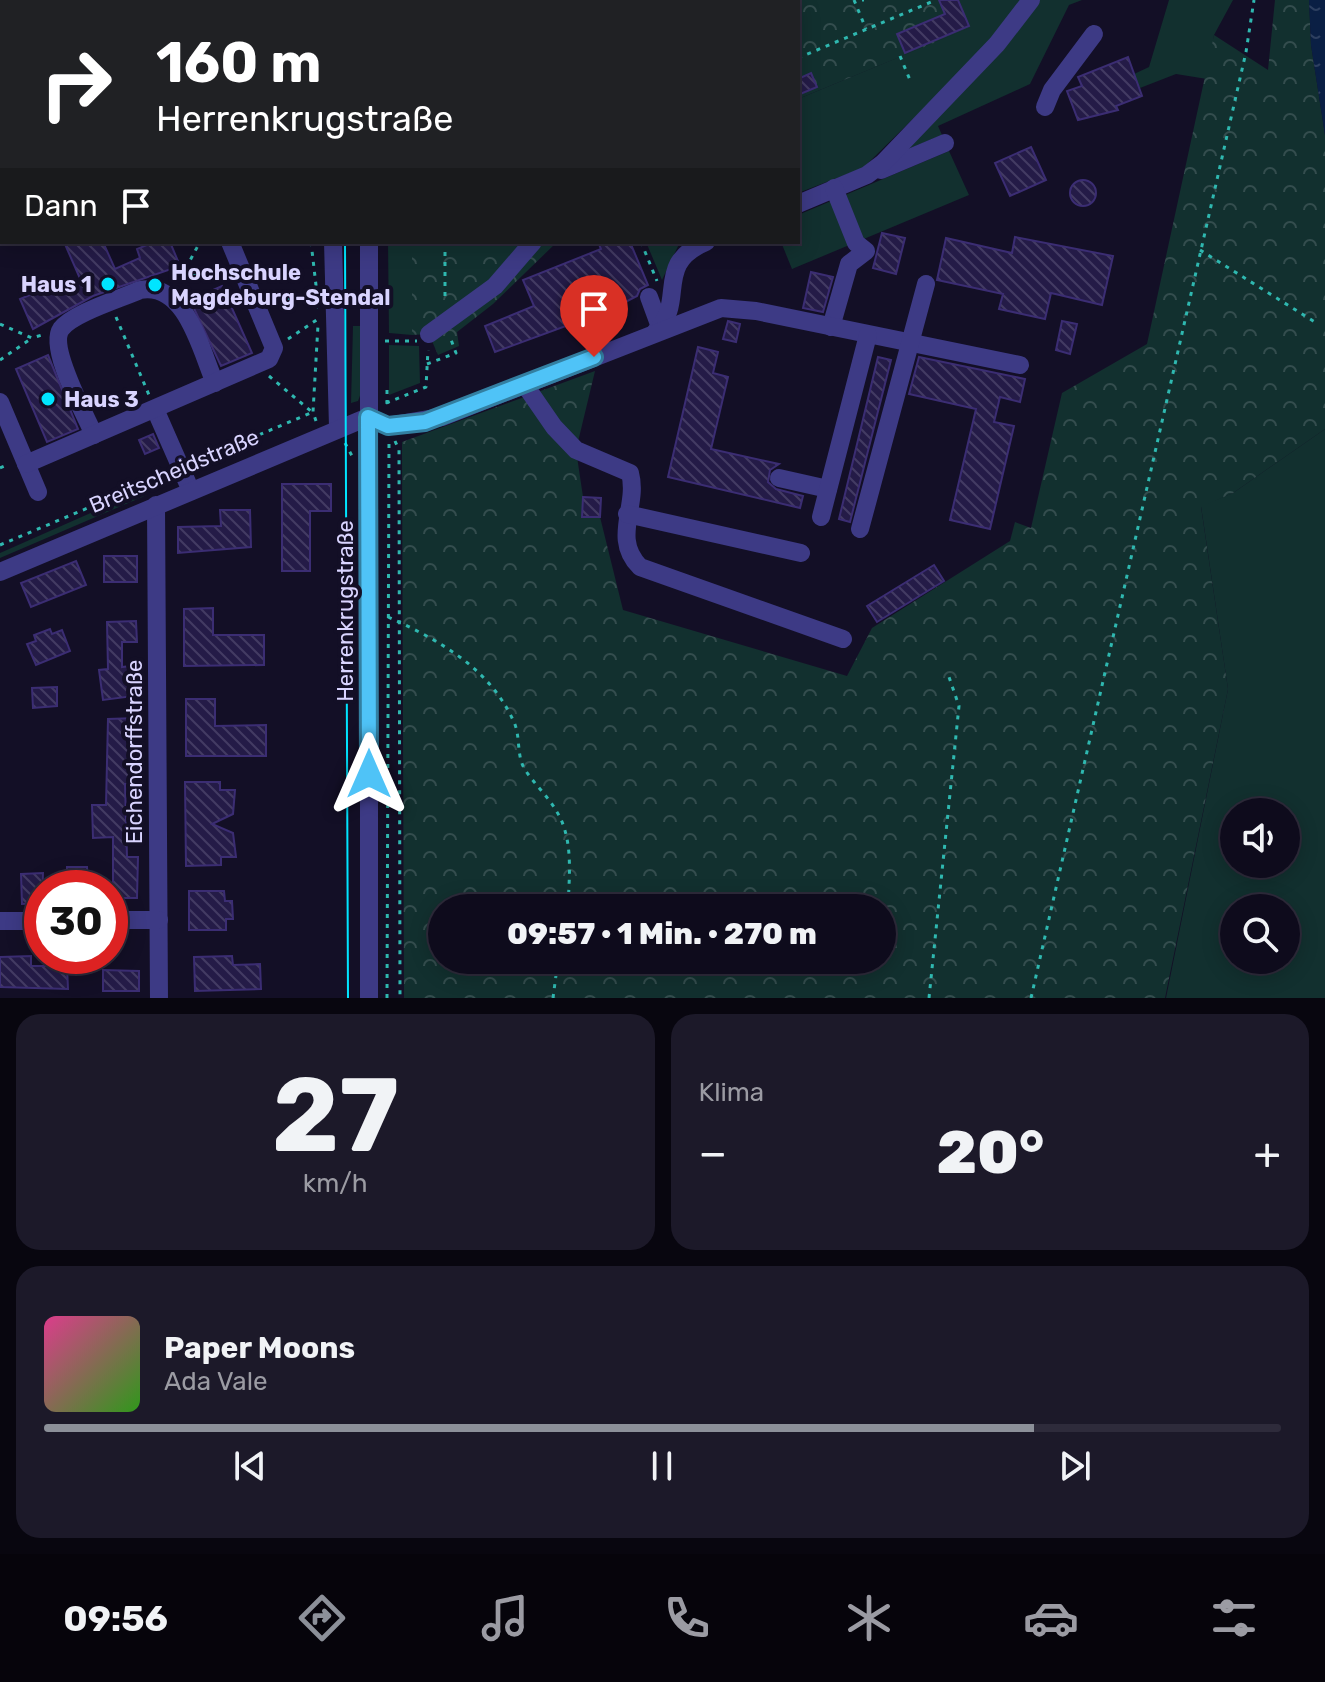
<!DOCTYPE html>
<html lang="de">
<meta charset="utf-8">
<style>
body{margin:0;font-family:Rubik,sans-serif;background:#1c1929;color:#f1f3f6;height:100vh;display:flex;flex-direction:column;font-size:30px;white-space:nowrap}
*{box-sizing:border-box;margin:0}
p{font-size:26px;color:#9b9ba3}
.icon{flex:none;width:44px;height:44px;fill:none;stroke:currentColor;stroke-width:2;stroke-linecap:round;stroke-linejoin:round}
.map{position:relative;height:998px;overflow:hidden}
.side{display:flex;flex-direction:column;gap:16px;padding:16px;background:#08060f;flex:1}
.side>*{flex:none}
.guide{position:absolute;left:0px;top:0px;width:800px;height:244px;box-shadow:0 4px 20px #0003,0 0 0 2px #2e2b3b;background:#202124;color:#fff;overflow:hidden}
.tools{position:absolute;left:1220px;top:798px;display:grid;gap:16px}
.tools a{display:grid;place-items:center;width:80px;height:80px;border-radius:50%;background:#0e0b1c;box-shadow:0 4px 20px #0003,0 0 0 2px #2e2b3b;font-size:40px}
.speed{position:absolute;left:24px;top:870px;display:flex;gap:16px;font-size:40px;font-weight:700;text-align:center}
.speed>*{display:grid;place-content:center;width:104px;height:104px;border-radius:50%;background:#0e0b1c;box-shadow:0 4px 20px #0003,0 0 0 2px #2e2b3b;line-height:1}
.speed .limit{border:12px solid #d22;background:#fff;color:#111}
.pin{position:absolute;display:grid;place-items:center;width:68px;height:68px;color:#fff;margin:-82px -34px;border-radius:50% 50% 50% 0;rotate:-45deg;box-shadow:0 0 8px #0007}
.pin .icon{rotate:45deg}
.me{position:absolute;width:88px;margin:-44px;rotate:0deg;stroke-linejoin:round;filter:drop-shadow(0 0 6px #0008)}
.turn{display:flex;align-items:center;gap:28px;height:168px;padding:0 24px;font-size:36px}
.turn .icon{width:104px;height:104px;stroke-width:2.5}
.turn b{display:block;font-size:56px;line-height:68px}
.then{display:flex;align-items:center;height:76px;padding:0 24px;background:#0003;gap:16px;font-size:30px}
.big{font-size:60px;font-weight:800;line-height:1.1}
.side .widget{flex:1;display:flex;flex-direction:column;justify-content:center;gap:12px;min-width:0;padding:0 28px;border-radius:24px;background:#1c1929}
.side .dial{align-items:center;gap:0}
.dial b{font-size:104px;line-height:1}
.song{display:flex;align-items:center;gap:24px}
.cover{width:96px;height:96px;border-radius:12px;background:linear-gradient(135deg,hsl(330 70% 55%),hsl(110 70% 35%))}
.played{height:8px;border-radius:4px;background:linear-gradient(90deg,#8c9099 80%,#2e2b3b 80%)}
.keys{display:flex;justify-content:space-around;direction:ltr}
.heat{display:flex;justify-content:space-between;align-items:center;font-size:44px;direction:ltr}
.side .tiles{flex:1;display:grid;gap:16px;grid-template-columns:1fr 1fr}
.widget:last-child{grid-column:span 2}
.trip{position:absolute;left:428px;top:894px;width:468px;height:80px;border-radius:40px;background:#0e0b1c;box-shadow:0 4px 20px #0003,0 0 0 2px #2e2b3b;font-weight:800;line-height:80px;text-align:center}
.tabs{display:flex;height:128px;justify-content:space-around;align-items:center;background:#06040b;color:#9b9ba3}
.tabs .icon{width:56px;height:56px}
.tabs .on{color:#8c9099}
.tabs b{font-size:36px;color:#f1f3f6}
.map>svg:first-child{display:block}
.grass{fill:#12302f;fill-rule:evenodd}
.forest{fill:url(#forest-crowns);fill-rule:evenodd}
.water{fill:url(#water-ripples)}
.building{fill:url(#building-back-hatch);stroke:#3b2d73;stroke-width:2}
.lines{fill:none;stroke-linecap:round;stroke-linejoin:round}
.path{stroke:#2fb8b0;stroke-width:3;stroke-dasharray:4 6;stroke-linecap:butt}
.minor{stroke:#3d3a85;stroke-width:18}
.tram{stroke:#00e5ff;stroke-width:2}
.route-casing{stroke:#337fa1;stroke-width:20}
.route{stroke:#4fc3f7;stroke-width:14}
.poi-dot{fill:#00e5ff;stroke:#130f26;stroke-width:3}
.labels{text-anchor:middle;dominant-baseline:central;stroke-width:8;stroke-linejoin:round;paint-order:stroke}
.poi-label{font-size:22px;font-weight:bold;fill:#d9d4ff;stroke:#130f26;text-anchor:start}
.street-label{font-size:22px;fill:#d9d4ff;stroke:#130f26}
</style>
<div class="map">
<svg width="1325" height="998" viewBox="0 0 1325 998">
<defs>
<pattern id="forest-crowns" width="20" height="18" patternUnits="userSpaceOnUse" patternTransform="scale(2)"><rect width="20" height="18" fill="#12302f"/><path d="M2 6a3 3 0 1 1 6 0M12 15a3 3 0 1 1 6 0" fill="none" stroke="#344d4e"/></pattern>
<pattern id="water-ripples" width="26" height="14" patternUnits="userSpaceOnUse" patternTransform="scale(2)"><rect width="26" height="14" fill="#0a1f44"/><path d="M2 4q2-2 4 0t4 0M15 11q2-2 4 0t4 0" fill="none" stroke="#2d3f60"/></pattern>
<pattern id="building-back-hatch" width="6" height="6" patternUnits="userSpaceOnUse" patternTransform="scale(2)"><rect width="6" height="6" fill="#241b47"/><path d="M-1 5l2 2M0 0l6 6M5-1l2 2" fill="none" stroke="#433b63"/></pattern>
</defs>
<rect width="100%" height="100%" fill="#130f26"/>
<g class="grass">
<path d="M0 0H282L2 2 0 194Z"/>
<path d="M959 0H1022L974 59 863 168 798 193V99L969 28Z"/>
<path d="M1037 0H1082L1069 5 1030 84 938 126 942 135 903 151Z"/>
<path d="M1169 0H1233L1214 35 1207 79 1176 74 1140 88 1134 74 1149 67Z"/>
<path d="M949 151 969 195 792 269 781 242H798V215Z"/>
<path d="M388 242H441L412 335 389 333Z"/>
<path d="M646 242H680L662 280Z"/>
<path d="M353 326H361V393L358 401 351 403Z"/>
<path d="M389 345 419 346 420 383 389 395Z"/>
<path d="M1325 429V998H1166L1228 689 1201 506 1233 493ZM1234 812H1286V864H1234ZM1234 908H1286V960H1234Z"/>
<path d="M145 489 147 495 0 558V553Z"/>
</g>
<g class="forest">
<path d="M411 0H959L970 28 798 99V2Z"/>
<path d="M1275 0H1309L1311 45 1325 135V429L1233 493 1201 507 1228 689 1165 998H404L402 442 595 371 576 450 583 497 582 517H600L623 610 847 676 872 628 1010 541 1015 522 1031 528 1062 393 1147 344 1214 35 1268 70ZM442 908H882V960H442Z"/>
<path d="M412 242H557L493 304 457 332 459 346 438 355 429 334 412 335Z"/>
</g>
<path class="water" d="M1309 0H1325V135L1311 45Z"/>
<g class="building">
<path d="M939 0H958L969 26 905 53 897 34 945 14Z"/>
<path d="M1128 57 1142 96 1116 106 1118 110 1078 120 1067 91 1082 86 1078 77Z"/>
<path d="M811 73 817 87 798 95V79Z"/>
<path d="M1031 147 1046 180 1010 196 995 163Z"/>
<circle cx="1083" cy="193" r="13"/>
<path d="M882 233 905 238 896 274 873 268Z"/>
<path d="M1015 237 1113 256 1102 305 1051 293 1045 319 999 309 1003 294 937 280 946 238 1012 253Z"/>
<path d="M64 242H103L115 269 140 258 137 249 154 242H170L180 266 93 296 33 329 20 299 51 286 54 294 82 283Z"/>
<path d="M598 242H630L648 285 640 289 637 296 612 309 495 352 485 326 534 306 523 280 601 249Z"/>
<path d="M811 272 833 277 823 312 803 308Z"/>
<path d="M222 286 252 353 221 366 190 300Z"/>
<path d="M728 321 740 324 736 342 723 339Z"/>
<path d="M1062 321 1077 324 1070 354 1056 350Z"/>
<path d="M698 347 718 352 713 373 728 377 711 449 779 464 770 470 768 482 776 489 803 496 800 508 668 477Z"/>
<path d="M48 355 78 429 47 442 16 369Z"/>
<path d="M878 357 891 360 850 522 839 519Z"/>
<path d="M919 357 1025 379 1020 402 1000 397 994 422 1014 426 990 529 950 520 976 409 909 394Z"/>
<path d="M153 434 159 448 145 454 139 440Z"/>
<path d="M282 484H331V511H310V571H282Z"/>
<path d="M583 497 601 498 600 517H582Z"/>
<path d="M220 510H250L251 547 178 553V527L221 526Z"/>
<rect x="104" y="556" width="33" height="26"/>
<path d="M76 561 86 585 31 607 21 583Z"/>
<path d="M934 565 944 581 877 622 867 606Z"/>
<path d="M213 608V635H264V665L184 666V609Z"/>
<path d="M136 621 137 642H122V667L130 666 134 696 103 700 99 670 108 669 107 622Z"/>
<path d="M50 629 52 634 62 630 70 651 36 665 27 644 36 641 34 635Z"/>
<path d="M57 687V706L33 708 32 688Z"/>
<path d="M186 699H215V726L266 725V756H186Z"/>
<path d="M137 718V739H131V771H138V784H125L127 857H138L137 898H113V837L93 838 92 805H106L108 719Z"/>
<path d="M185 782H220V790H235L233 814 212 824 233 833 236 857H221V865L186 866Z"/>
<path d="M67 867H87L88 888H67Z"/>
<path d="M43 873 42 903 22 904 21 874Z"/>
<path d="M189 891H224L225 901H232L233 919H226V930H189Z"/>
<path d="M31 956V966H67L68 989 0 987V957Z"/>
<path d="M232 956 233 965 260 964 261 989 195 991 194 957Z"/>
<path d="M103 970 139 971V991H103Z"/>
</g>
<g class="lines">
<g class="path">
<path d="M198 0 199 2"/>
<path d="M443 0V2"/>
<path d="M744 0 745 2"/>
<path d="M854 0 866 29"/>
<path d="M862 0H864"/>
<path d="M189 2 190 0"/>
<path d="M291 2V0"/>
<path d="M785 2 787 0"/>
<path d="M900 56 910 80"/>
<path d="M798 58 936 0"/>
<path d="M0 166 2 165"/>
<path d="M311 242 317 294"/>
<path d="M445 242V302"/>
<path d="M641 242 657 281"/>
<path d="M1200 250 1318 324"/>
<path d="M181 277 200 242"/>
<path d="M173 280 203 274 228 277"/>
<path d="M269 293 318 307"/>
<path d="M575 312 587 342"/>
<path d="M116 317 149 395"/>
<path d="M0 324 32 338 45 334"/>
<path d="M288 339 318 319"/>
<path d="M385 341H417"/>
<path d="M0 360 32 338"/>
<path d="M427 364 456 353 450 337"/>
<path d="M269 376 312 412"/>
<path d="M387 390V410"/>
<path d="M386 403 426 387 428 350"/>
<path d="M316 421 313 412 318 325"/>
<path d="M395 441 399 450 400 998"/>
<path d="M345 443 352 456"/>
<path d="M195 462 313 412"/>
<path d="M0 468 9 464"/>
<path d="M0 545 166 475"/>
<path d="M388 617C439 640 489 668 513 720 521 735 516 753 524 768 533 783 548 796 557 812 574 840 569 877 568 908"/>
<path d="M387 998 389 442"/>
<path d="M553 998 558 960"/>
<path d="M929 998 959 706 949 677"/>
<path d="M1031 998 1246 52 1254 0"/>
</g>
<g class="minor">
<path d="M332 0V2"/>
<path d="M367 0V2"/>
<path d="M639 2 641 0"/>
<path d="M1045 107 1052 90 1094 34"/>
<path d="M881 170 945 143"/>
<path d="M798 204 867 175 883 163 997 44 1031 0"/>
<path d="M333 242 338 427"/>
<path d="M649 297 660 327"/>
<path d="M831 327 849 264 866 251 856 243 834 188"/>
<path d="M656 331C687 301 653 264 706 242"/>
<path d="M429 334 495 286 533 242"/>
<path d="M525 385 554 427 576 450 630 473C639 506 611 538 640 567L843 639"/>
<path d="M0 402 38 492"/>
<path d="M155 409 191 491"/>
<path d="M368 417 388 426 442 417 721 308 756 311 1020 365"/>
<path d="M94 435C85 414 48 348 61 329 73 313 120 299 140 290 186 281 201 351 215 383"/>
<path d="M26 464 269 359 274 348 230 242"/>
<path d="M779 478 828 489"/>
<path d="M156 505 159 998"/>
<path d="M627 514 801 553"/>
<path d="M821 517 868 335"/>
<path d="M860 529 926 284"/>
<path d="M0 572 368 417"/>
<path d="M110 920H159"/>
<path d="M0 921H42"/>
<path d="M369 998V242"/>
</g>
<g class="tram">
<path d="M343 0V2"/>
<path d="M345 242 348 998"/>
</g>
</g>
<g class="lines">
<g class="route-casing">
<path id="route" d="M369 774 368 417 388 426 425 422 594 357"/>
</g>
<use href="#route" class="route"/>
</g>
<g class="poi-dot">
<circle cx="108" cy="284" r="8"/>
<circle cx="155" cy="285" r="8"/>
<circle cx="48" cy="399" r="8"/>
</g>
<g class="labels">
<g class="poi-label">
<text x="171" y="272">Hochschule<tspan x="171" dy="25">Magdeburg-Stendal</tspan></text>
<text x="92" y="284" text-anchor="end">Haus 1</text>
<text x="64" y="399">Haus 3</text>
</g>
<g class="street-label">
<text transform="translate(174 471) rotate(-23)">Breitscheidstraße</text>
<text transform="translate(345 611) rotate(-90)">Herrenkrugstraße</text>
<text transform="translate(134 752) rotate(-90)">Eichendorffstraße</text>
</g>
</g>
</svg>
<div class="tools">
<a><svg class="icon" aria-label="sound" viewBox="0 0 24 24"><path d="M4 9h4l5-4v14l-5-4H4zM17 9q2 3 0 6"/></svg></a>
<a><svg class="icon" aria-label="search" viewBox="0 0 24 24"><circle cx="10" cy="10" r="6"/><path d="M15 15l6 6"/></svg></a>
</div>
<div class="speed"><div class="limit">30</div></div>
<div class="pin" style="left:594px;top:357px;background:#d93025"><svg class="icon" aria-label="arrive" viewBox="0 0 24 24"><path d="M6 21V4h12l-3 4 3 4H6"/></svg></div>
<svg class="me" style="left:369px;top:774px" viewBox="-20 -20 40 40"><path d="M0-17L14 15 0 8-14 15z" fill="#4fc3f7" stroke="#fff" stroke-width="4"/></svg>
<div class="trip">09:57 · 1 Min. · 270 m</div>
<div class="guide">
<div class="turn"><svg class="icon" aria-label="right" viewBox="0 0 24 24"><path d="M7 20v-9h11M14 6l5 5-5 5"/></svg><div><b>160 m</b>Herrenkrugstraße</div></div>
<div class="then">Dann<svg class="icon" aria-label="arrive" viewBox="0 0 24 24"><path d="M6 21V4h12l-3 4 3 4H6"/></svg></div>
</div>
</div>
<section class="side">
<div class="tiles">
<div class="widget dial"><b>27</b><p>km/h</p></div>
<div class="widget"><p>Klima</p>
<div class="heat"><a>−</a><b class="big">20°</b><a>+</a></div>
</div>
<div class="widget">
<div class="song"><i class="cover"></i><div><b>Paper Moons</b><p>Ada Vale</p></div></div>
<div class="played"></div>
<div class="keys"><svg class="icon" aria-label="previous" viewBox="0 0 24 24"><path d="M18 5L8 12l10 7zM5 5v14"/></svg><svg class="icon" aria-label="pause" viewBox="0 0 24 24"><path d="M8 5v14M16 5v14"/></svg><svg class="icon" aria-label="next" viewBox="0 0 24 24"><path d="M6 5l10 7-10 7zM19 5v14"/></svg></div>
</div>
</div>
</section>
<nav class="tabs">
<b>09:56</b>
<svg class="icon on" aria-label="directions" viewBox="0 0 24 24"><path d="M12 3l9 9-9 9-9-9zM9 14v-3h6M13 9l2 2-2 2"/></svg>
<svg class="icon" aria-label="music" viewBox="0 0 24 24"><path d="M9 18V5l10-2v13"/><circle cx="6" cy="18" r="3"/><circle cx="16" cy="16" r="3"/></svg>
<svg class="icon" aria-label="phone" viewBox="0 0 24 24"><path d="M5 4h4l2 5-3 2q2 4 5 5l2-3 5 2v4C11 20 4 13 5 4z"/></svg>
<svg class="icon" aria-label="climate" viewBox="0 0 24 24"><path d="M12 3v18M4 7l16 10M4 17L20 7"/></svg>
<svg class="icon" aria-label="car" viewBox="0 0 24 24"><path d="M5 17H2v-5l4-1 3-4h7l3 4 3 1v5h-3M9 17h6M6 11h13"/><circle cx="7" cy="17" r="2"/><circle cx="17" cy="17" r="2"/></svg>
<svg class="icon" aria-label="filters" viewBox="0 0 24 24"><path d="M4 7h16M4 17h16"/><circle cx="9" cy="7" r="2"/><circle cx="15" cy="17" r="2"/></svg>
</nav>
